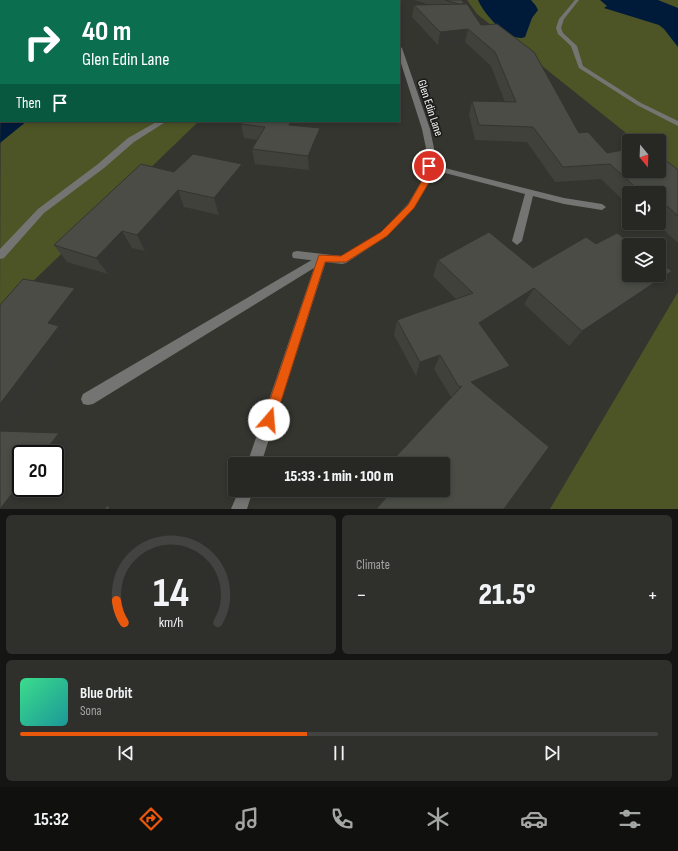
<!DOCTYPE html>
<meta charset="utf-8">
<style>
body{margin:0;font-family:"Sofia Sans Condensed",sans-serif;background:#2f302b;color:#f1f3f6;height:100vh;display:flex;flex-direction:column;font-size:15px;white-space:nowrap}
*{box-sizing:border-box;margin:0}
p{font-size:13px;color:#a4a6a6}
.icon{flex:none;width:22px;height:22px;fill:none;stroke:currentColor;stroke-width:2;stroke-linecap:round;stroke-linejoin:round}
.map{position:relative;height:509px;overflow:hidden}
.sheet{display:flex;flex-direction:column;gap:6px;padding:6px;background:#151613;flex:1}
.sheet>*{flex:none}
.banner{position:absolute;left:0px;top:0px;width:400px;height:122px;box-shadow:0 2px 6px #0003,0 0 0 1px #434441;background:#0b6e4f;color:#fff;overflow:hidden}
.needle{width:26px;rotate:161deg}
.fabs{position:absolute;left:622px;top:134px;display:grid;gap:8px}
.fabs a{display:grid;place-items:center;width:44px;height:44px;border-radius:4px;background:#272823;box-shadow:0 2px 6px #0003,0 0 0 1px #434441;font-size:20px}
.speed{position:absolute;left:12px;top:445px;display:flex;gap:8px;font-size:20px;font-weight:700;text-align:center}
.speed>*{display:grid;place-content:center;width:52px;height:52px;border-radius:50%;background:#272823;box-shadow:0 2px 6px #0003,0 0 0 1px #434441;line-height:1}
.speed .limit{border:2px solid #111;border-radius:6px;background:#fff;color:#111}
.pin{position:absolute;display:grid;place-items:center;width:34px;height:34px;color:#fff;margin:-17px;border:2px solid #fff;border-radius:50%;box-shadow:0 1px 4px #0007}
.me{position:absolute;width:44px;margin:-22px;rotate:18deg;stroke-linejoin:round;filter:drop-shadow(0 0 3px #0008)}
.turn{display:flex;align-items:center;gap:14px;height:84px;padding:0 16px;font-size:18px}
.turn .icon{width:52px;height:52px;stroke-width:2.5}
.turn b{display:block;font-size:28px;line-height:34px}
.then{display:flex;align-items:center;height:38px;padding:0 16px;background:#0003;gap:8px;font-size:15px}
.big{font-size:30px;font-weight:800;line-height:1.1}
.sheet .widget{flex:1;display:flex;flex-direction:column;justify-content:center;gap:6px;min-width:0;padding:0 14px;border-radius:6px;background:#2f302b}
.sheet .dial{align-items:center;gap:0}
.dial svg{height:104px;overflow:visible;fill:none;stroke:#434441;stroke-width:7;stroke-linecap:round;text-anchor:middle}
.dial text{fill:#f1f3f6;stroke:none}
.song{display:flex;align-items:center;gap:12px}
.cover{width:48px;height:48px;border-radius:6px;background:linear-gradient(135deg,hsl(150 70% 55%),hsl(180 70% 35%))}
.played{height:4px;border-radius:2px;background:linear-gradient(90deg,#ea580c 45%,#434441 45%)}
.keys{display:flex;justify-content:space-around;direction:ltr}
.heat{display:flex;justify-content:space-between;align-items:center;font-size:22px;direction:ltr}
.sheet .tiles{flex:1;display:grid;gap:6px;grid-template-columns:1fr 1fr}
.widget:last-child{grid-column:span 2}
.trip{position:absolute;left:228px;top:457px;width:222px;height:40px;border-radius:4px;background:#272823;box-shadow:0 2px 6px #0003,0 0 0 1px #434441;font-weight:800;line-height:40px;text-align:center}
.menu{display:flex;height:64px;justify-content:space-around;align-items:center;background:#10100e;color:#a4a6a6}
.menu .icon{width:28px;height:28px}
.menu .active{color:#ea580c}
.menu b{font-size:18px;color:#f1f3f6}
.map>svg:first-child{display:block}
.green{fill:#4d5526}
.water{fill:#001b3a}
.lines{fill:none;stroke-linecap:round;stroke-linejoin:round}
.lane{fill:#747572;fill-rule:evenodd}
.street{fill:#747572;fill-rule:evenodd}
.wall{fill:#40413b}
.shaded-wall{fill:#343530}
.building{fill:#4a4c45;stroke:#343530}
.route{fill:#ea580c;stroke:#983908}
.labels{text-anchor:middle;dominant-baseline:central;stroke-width:3.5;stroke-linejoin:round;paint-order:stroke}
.street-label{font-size:12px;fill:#f2f3ef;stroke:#1c1c1a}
</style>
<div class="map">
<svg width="678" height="509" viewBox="0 0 678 509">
<rect width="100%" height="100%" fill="#34352f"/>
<g class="green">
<path d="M39 0H262L263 1H39Z"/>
<path d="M467 0H678V175L659 159V141H636L477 14Z"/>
<path d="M1 70V121H199L0 313Z"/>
<path d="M678 292V509H550Z"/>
</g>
<g class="water">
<path d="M478 0H531L536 6 538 10 532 18 525 37C510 44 483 13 478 0Z"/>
<path d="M600 0H658L678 8V47L664 29 659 25 604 8 607 6Z"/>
<path d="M1 96V121H27L0 143Z"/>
</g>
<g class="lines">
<g class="lane">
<rect x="249" y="0" width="5" height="1"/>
<path d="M575 0H579L564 19 561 28 563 33 577 46 583 66 641 103 678 121V126L637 105 579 68 571 46 558 34 556 28 559 19Z"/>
<path d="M158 121H167L134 142 104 168 44 213 4 258 0 259V249L38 209 98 164 128 138Z"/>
<path d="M426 164H429L564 198 602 204 606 207 602 210 564 204 533 196 522 241 517 245 512 241 525 194 426 168Z"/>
<path d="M322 254 326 255 327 258 261 464H247L314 268 93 404 88 405 83 404 81 399 83 394Z"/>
<path d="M239 490H253L247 509H231Z"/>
</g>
<g class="street">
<rect x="352" y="0" width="5" height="1"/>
<path d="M399 46 402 48 430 129 435 153 431 179 414 208 387 236 346 263 342 264 293 258 292 255 293 252 297 251 341 256 381 232 408 204 423 179 427 153 422 129 399 57Z"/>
</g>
</g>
<g class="wall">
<path d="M273 0H318L319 1H274Z"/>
<path d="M414 0H462L481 25 579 133 607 153 678 170V243L656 223H659V193H629V206L601 179 555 182 527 142 475 140 469 115 472 101 505 102 491 66 465 42 438 45 412 17 414 5H430Z"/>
<path d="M241 124 298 126 320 128V142L309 170 255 164 252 149 258 140 244 138Z"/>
<path d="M242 164 245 181 219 215 184 207 145 251 132 248 108 274 67 262 54 245 174 172Z"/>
<path d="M438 260 533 268 656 287 569 346 524 304 484 330 510 366 500 379 479 388 443 490 451 397 434 369 416 376 394 335 397 320 456 299 433 276Z"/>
</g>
<g class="shaded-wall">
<path d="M468 29 465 42 438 45 440 32Z"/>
<path d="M291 121H300L290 139 289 125Z"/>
<path d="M320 128V142L309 170 308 156Z"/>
<path d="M242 164 245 181 219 215 214 198Z"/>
<path d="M178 190 184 207 145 251 137 235Z"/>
<path d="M665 204 659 211V205Z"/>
<path d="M122 231 132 248 108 274 96 258Z"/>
<path d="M672 271 656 287 569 346 582 331Z"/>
<path d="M75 288 88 304 67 334 74 341 2 442 0 441V404L48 323Z"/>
<path d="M534 288 524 304 472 338 479 323Z"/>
<path d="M440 355 434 369 416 376 420 362Z"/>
<path d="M510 366 500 379 464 395 471 382Z"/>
<path d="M59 433 76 444 55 473V454H43Z"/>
<path d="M21 482V488H44L29 509H0Z"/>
<path d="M108 505 117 509H110Z"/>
</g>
<g class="building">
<path d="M279 0H318L319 1H280Z"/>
<path d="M445 0H462L464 4H459Z"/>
<path d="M467 4 481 25 497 24 534 52 579 133 588 132 607 153 629 149V171H659V155L678 170V216L665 204 659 205V193H642L610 164 563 167 533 127 479 125 472 101 516 102 495 52 468 29 440 32 414 5Z"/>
<path d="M243 121H291L289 125 320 128 308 156 252 149 265 127 241 124Z"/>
<path d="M193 154 242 164 214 198 178 190 137 235 122 231 96 258 54 245 141 164 174 172Z"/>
<path d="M489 232 533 268 586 237 596 244 617 233 634 245H629V275H659V262L672 271 582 331 534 288 479 323 510 366 471 382 549 447 504 509H376L393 490H443V464H389L462 386 459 387 440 355 420 362 397 320 473 293 438 260Z"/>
<path d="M23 279 75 288 48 323 59 326 0 404V305Z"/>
<path d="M0 431 59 433 43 454H21V482L0 509Z"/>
<path d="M108 505 110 509H104Z"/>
</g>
<path class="route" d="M429 163 433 166 431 179 414 208 387 236 346 262H325L275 420 273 424 269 426 264 424 263 420 319 255 341 256 381 232 408 205 423 179 425 166Z"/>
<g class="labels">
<g class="street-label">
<text transform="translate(430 108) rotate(72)">Glen Edin Lane</text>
</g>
</g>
</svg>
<div class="fabs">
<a><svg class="needle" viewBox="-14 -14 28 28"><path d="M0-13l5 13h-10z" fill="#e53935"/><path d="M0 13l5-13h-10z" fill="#a4a6a6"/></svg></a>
<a><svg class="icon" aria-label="sound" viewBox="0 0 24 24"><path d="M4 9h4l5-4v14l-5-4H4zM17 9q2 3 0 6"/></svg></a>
<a><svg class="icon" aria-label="layers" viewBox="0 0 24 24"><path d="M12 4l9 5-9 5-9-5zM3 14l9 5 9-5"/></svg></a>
</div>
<div class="speed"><div class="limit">20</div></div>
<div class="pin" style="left:429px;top:166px;background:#d93025"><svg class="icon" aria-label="arrive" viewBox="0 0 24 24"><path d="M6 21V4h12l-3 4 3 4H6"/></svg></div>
<svg class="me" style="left:269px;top:420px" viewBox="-20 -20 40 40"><circle r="19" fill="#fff"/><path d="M0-13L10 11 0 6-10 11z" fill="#ea580c"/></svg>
<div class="trip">15:33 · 1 min · 100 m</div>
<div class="banner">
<div class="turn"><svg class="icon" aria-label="right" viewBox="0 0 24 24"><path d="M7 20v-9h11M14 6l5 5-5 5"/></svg><div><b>40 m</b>Glen Edin Lane</div></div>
<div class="then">Then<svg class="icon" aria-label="arrive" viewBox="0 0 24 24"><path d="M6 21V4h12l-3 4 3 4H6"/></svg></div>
</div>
</div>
<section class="sheet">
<div class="tiles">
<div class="widget dial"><svg viewBox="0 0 100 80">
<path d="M14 69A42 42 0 1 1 86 69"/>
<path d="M14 69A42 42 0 0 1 8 52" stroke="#ea580c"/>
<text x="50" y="56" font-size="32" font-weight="700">14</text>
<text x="50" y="72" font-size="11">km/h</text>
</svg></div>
<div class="widget"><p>Climate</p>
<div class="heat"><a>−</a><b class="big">21.5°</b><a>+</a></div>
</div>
<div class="widget">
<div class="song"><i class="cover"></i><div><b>Blue Orbit</b><p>Sona</p></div></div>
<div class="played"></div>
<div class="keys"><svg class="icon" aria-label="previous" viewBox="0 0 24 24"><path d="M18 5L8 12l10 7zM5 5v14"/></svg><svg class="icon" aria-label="pause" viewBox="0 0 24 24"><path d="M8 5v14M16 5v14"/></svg><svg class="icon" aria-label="next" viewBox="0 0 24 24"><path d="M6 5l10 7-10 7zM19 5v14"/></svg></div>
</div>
</div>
</section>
<nav class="menu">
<b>15:32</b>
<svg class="icon active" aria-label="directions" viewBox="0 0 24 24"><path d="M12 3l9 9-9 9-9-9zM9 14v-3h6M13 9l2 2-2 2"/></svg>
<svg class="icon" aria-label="music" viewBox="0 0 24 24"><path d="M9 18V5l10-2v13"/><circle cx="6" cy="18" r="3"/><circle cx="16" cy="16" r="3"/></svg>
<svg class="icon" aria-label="phone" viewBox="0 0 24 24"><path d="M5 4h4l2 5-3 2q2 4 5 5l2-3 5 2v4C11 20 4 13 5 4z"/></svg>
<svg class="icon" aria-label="climate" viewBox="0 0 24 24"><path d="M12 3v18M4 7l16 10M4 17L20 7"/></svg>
<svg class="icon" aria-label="car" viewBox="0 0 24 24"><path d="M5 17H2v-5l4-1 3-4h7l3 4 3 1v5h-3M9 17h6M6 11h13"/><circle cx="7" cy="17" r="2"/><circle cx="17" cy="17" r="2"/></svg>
<svg class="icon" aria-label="filters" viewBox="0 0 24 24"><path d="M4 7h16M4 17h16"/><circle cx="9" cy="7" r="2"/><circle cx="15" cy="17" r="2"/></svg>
</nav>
